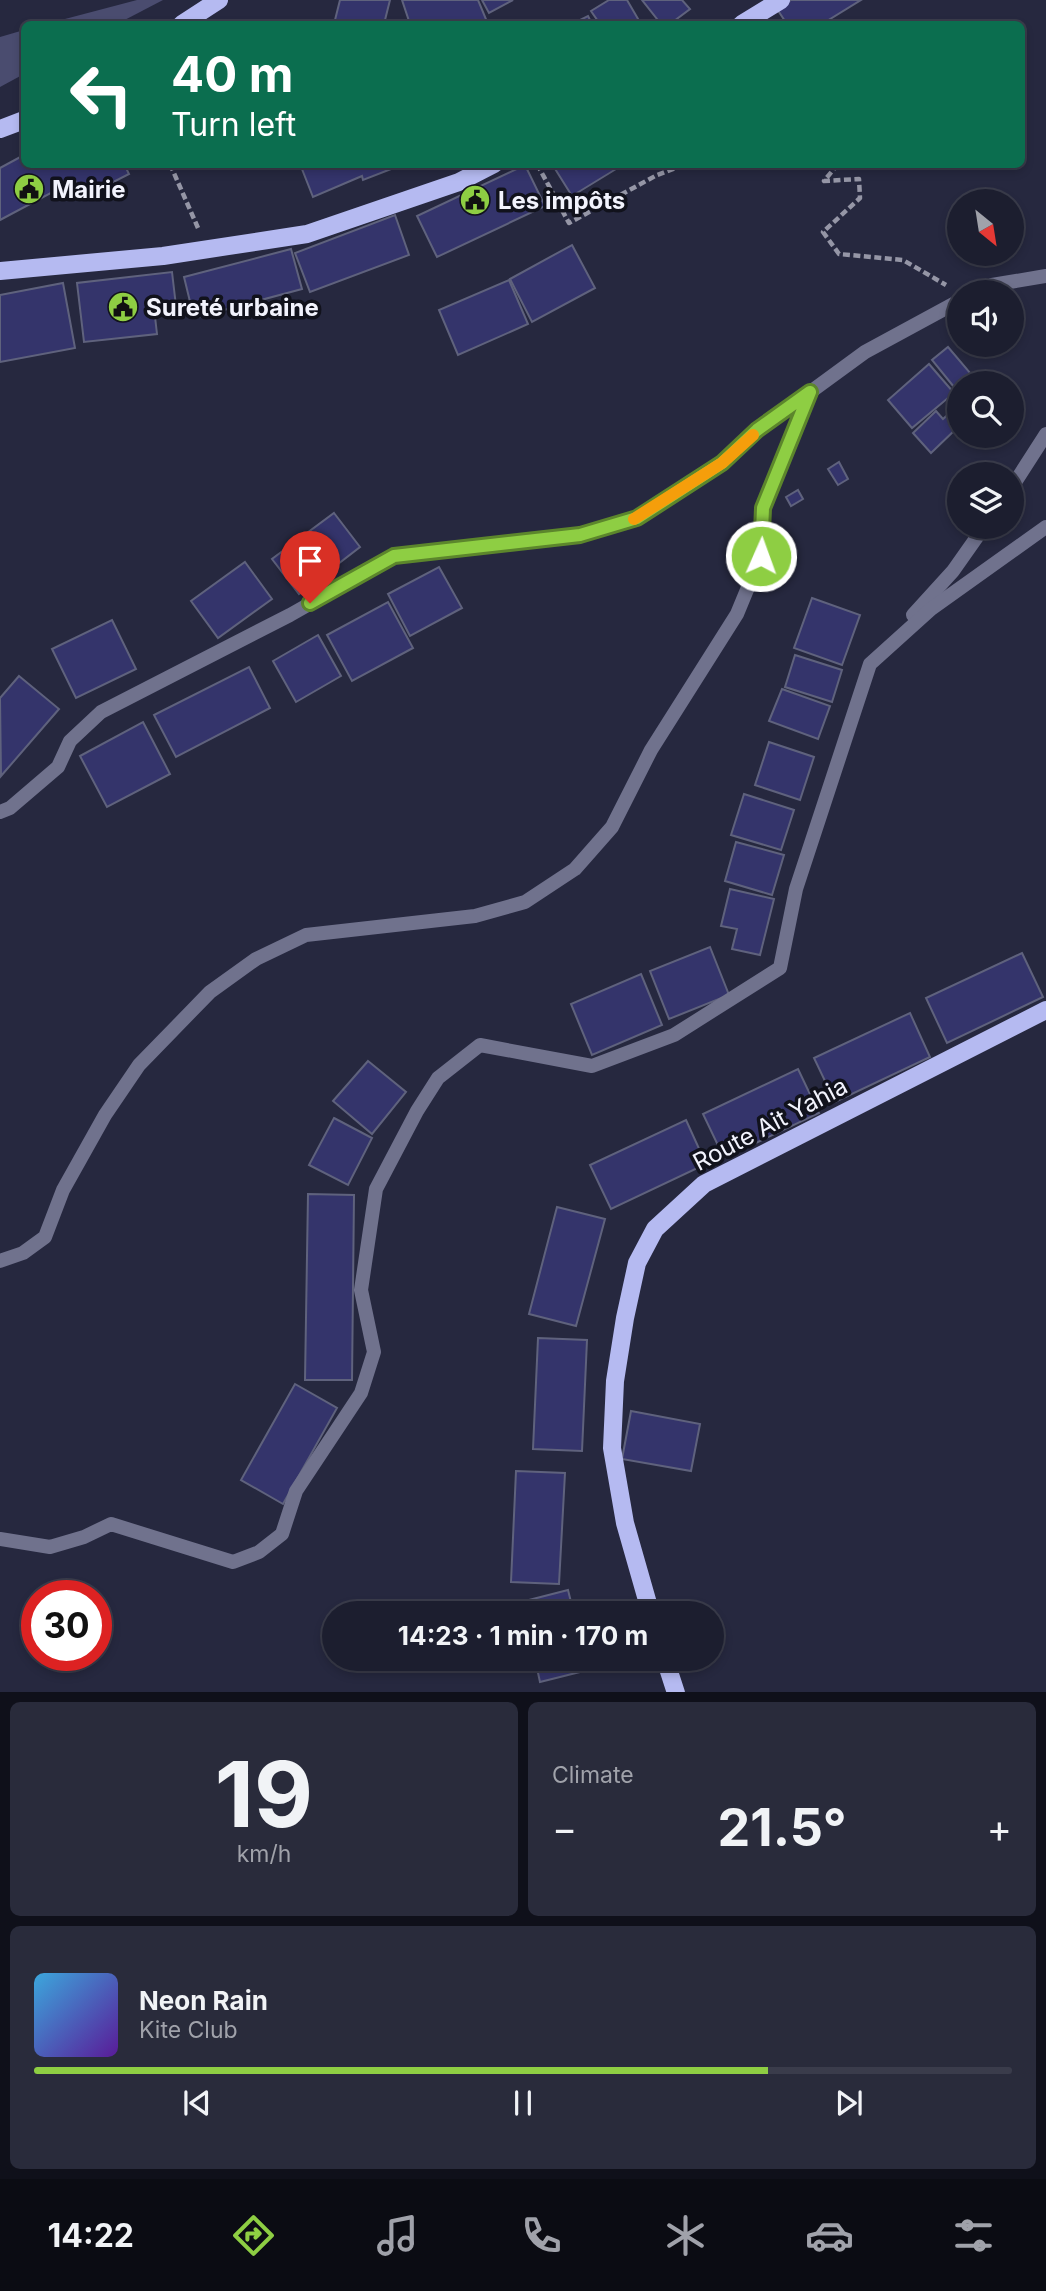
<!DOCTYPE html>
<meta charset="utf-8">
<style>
body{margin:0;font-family:Inter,sans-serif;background:#292b3b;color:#f1f3f6;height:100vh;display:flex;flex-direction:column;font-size:26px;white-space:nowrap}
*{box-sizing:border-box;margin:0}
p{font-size:23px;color:#a0a2aa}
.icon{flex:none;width:38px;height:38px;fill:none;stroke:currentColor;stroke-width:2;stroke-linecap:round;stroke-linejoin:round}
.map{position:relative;height:1692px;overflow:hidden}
.panel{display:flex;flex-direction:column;gap:10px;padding:10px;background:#0f101a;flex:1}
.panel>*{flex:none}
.banner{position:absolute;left:21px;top:21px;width:1004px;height:147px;border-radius:10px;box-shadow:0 4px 10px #0003,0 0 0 2px #3a3c4b;background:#0b6e4f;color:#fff;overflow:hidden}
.needle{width:46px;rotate:150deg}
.fabs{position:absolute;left:947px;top:189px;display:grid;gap:14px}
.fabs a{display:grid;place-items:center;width:77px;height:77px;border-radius:50%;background:#1c1e2f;box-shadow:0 4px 10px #0003,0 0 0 2px #3a3c4b;font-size:35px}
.speed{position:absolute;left:21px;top:1580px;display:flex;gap:14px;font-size:35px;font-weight:700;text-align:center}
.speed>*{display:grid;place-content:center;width:91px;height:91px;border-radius:50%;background:#1c1e2f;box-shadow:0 4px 10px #0003,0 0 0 2px #3a3c4b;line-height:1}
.speed .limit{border:10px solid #d22;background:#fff;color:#111}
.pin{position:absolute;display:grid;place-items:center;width:60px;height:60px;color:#fff;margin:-72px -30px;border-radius:50% 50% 50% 0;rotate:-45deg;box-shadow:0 0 7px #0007}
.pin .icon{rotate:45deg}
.me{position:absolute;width:77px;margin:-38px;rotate:2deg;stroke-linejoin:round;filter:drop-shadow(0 0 5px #0008)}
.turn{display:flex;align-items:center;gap:24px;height:147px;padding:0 35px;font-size:32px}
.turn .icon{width:91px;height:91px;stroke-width:2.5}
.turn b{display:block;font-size:49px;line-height:60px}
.big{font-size:52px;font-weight:700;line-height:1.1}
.panel .tile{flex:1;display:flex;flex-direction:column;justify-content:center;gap:10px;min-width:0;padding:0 24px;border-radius:10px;background:#292b3b}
.panel .dial{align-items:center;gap:0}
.dial b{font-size:91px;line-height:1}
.song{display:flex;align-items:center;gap:21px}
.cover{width:84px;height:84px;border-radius:10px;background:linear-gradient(135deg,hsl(200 70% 55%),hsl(270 70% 35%))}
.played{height:7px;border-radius:4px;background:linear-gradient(90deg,#8ece43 75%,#3a3c4b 75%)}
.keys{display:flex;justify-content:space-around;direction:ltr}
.heat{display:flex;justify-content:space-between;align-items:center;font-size:38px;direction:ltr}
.panel .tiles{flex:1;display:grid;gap:10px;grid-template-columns:1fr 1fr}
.tile:last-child{grid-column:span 2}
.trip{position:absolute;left:322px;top:1601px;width:402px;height:70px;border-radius:35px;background:#1c1e2f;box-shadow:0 4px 10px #0003,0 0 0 2px #3a3c4b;font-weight:700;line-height:70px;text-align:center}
.tab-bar{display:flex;height:112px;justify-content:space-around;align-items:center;background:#0b0c13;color:#a0a2aa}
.tab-bar .icon{width:49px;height:49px}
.tab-bar .selected{color:#8ece43}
.tab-bar b{font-size:32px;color:#f1f3f6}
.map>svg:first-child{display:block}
.green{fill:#4a4c6f}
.building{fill:#34346b;stroke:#5f627d;stroke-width:2}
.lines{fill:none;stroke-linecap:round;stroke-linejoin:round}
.path{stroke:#9596a6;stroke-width:4.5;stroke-dasharray:7 3.5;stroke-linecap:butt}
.street{stroke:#70728d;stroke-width:14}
.primary{stroke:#b5baf1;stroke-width:18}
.route-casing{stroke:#5c862c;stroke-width:18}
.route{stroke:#8ece43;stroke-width:12}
.slow{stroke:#f59e0b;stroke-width:12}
.labels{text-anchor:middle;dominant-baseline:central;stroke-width:7;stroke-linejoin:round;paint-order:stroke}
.poi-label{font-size:24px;font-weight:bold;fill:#f2f3fd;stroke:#11121c;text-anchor:start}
.street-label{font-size:24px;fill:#f2f3fd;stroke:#11121c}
</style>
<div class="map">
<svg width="1046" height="1693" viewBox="0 0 1046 1693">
<rect width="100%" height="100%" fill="#26283f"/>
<g class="green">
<path d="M137 0H163L117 24H46Z"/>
<path d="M24 30V74L0 87V37Z"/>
</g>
<g class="building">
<path d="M340 0H390L384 24H334Z"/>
<path d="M402 0H478L488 24H410Z"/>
<path d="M482 0H513L489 13Z"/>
<path d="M609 0H627L641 24H600L591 11Z"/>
<path d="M642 0H682L690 9 670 24H661Z"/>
<path d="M791 0H861L822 24H787L777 9Z"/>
<path d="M588 16 592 24H572Z"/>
<path d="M24 155V164H124L129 174 84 197 75 180 0 220V168Z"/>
<path d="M300 164H404L363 180 362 176 313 197Z"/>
<path d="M552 164H620L621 166 572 196Z"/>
<path d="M525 165 545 206 437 257 417 216Z"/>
<path d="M395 215 409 255 310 292 295 253Z"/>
<path d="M572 245 595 288 532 322 510 279Z"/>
<path d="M291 249 302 289 194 318 184 277Z"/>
<path d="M172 272 176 306 154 308 157 334 84 342 77 283Z"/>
<path d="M509 280 528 324 458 355 439 310Z"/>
<path d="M63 283 75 348 0 362V295Z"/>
<path d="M948 347 971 374 954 387 932 360Z"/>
<path d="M929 364 954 393 912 428 888 400Z"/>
<path d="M953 410 959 417V426L931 453 913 433 936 411 943 419Z"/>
<path d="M839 462 848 479 838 485 828 469Z"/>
<path d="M798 490 803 499 791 506 786 497Z"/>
<path d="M334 513 360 547 299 594 272 559Z"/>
<path d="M245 562 272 599 218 638 191 601Z"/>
<path d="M439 567 462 608 410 636 388 594Z"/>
<path d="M812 598 860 615 842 665 794 648Z"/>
<path d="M388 602 413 648 352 681 327 635Z"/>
<path d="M112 620 136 669 76 698 52 649Z"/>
<path d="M318 635 341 676 296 702 273 661Z"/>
<path d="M795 655 842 670 832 702 785 687Z"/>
<path d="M249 667 270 708 176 757 154 715Z"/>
<path d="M19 676 59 709 1 776 0 698Z"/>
<path d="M782 689 830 706 818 739 769 721Z"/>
<path d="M143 722 170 774 107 807 80 756Z"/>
<path d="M769 742 814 757 800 800 755 785Z"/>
<path d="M744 794 794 810 781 850 731 835Z"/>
<path d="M736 842 784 855 772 895 725 881Z"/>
<path d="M730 889 774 899 760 955 732 949 737 929 721 926Z"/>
<path d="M710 947 729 995 669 1019 650 971Z"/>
<path d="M1022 953 1043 997 947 1043 926 998Z"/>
<path d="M641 974 662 1025 592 1055 571 1004Z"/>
<path d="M910 1013 930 1057 835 1102 814 1058Z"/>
<path d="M368 1061 406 1092 372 1134 333 1101Z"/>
<path d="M798 1069 819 1113 724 1158 703 1114Z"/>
<path d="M334 1118 372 1138 348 1185 309 1165Z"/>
<path d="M686 1120 706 1164 611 1209 590 1165Z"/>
<path d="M308 1194 354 1195 352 1380H305Z"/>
<path d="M557 1207 605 1219 576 1326 529 1314Z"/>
<path d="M538 1338 587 1340 582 1451 533 1449Z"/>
<path d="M295 1384 337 1408 283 1504 241 1480Z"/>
<path d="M631 1411 700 1424 691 1471 622 1459Z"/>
<path d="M516 1471 565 1473 559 1584 511 1582Z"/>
<path d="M568 1590 574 1614H524L521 1602Z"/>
<path d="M535 1659H585L588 1670 540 1682Z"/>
</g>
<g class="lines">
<g class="path">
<path d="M170 164 198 228"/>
<path d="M537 164 569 223 657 175 686 164"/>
<path d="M838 164 824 181 859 179 860 198 823 232 839 254 903 260 946 285"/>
</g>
<g class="street">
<path d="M978 292 992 285 1046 276"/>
<path d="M1012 487 1046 434"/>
<path d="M913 615 953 571 984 527"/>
<path d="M0 812 10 808 58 767 70 741 101 712 290 615 394 556 580 535 637 518 722 463 757 431 865 352 959 301"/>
<path d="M0 1261 23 1253 45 1237 63 1190 105 1115 139 1065 210 992 256 959 306 935 475 916 525 902 575 869 612 827 651 750 737 614 761 556 763 508 810 392"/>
<path d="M0 1539 50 1547 84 1537 111 1524 233 1562 259 1552 282 1534 296 1491 361 1393 374 1352 361 1290 376 1189 417 1111 438 1078 480 1045 592 1066 674 1035 780 968 796 889 870 664 931 609 1046 527"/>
</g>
<g class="primary">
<path d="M182 24 219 0"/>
<path d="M742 24 781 0"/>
<path d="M0 129 24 120"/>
<path d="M0 271 163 256 307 234 459 182 494 164"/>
<path d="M651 1614 625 1523 612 1448 615 1381 625 1318 637 1263 655 1229 704 1184 1046 1010"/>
<path d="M665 1659 676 1693"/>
</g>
</g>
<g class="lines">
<g class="route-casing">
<path id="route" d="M310 603 394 556 580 535 637 518 722 463 757 430 810 392 763 508 761 556"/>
</g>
<use href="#route" class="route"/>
<path class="slow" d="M634 519 722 463 753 435"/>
</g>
<defs>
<g id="civic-disc" transform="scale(1.575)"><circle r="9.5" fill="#8ece43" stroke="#11121c"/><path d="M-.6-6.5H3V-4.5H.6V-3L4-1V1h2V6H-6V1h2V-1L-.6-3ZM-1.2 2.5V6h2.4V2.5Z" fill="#111"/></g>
</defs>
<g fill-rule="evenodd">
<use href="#civic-disc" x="29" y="189"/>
<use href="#civic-disc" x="475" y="200"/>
<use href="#civic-disc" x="123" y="307"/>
</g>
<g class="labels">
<g class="poi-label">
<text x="52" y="189">Mairie</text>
<text x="498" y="200">Les impôts</text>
<text x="146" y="307">Sureté urbaine</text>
</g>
<g class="street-label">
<text transform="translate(770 1124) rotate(-28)">Route Ait Yahia</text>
</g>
</g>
</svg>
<div class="fabs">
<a><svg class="needle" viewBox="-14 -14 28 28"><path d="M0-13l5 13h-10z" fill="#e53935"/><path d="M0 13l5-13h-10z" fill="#a0a2aa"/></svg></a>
<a><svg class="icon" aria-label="sound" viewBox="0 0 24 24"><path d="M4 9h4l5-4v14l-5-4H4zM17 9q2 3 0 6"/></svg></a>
<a><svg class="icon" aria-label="search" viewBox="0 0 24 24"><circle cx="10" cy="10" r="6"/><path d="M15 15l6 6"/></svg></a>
<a><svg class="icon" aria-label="layers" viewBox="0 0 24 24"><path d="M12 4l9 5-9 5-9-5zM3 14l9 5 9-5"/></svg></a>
</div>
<div class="speed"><div class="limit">30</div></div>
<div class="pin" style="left:310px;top:603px;background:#d93025"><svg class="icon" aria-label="arrive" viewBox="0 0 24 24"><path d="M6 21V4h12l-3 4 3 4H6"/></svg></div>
<svg class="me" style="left:761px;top:556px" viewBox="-20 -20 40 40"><circle r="17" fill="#8ece43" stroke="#fff" stroke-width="3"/><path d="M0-11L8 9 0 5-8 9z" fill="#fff"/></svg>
<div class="trip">14:23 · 1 min · 170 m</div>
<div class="banner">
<div class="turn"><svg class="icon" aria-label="left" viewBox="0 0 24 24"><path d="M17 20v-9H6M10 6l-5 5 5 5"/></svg><div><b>40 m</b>Turn left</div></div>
</div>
</div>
<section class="panel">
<div class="tiles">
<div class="tile dial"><b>19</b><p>km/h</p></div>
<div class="tile"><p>Climate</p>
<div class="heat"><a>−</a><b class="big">21.5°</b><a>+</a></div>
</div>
<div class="tile">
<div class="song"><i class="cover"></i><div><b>Neon Rain</b><p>Kite Club</p></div></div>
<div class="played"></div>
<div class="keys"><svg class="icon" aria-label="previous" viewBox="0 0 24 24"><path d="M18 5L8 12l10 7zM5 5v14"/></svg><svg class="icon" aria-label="pause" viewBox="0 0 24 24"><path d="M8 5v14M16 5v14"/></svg><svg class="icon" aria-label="next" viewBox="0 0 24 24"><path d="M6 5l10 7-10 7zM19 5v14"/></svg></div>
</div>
</div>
</section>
<nav class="tab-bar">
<b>14:22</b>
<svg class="icon selected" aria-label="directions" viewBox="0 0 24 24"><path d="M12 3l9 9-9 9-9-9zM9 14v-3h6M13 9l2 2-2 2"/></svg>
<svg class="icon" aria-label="music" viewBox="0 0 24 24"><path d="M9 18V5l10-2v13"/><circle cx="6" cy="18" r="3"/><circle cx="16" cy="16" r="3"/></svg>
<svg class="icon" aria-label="phone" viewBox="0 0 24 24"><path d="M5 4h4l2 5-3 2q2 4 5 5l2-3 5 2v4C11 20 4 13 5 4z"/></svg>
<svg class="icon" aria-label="climate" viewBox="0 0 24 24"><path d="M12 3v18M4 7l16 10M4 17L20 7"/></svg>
<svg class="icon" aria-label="car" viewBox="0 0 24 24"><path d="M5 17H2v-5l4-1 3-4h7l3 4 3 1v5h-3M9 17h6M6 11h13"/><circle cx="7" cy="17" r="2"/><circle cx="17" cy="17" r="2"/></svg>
<svg class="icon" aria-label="filters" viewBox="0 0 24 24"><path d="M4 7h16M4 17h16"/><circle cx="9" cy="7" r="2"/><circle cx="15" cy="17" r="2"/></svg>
</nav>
